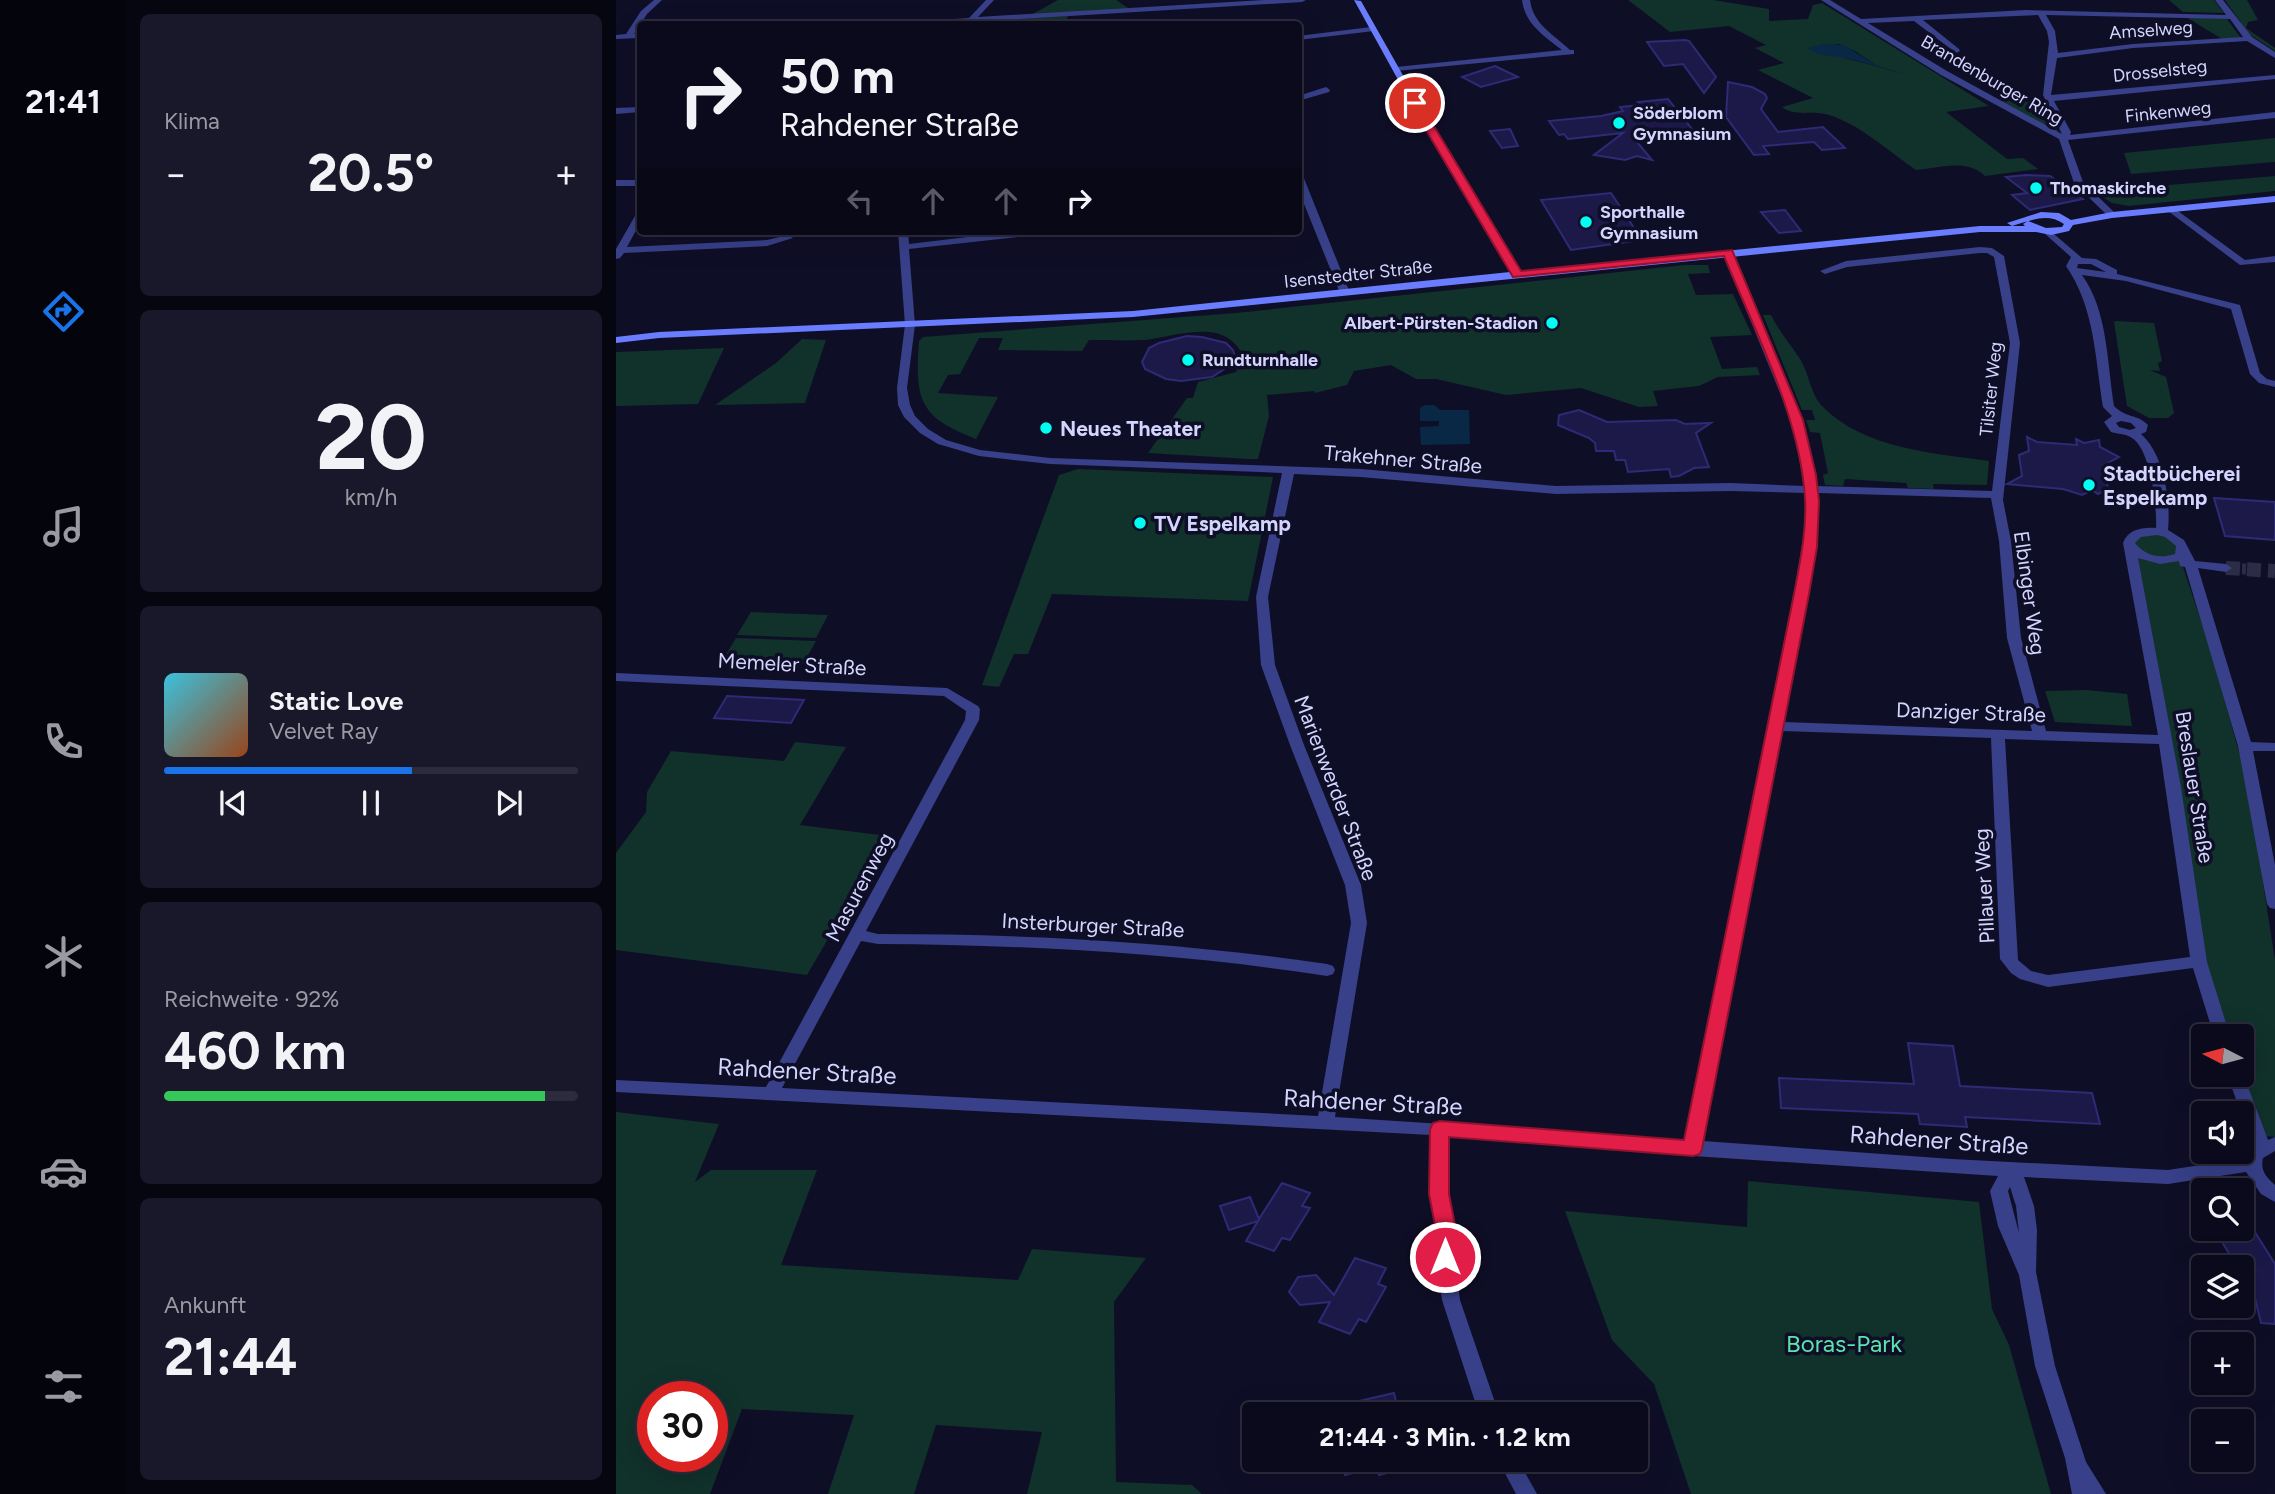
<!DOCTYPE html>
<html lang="de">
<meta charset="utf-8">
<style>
body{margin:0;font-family:Figtree,sans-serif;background:#19182a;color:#f1f3f6;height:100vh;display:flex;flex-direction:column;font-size:26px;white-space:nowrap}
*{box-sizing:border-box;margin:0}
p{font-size:23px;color:#9a9aa4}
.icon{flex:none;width:38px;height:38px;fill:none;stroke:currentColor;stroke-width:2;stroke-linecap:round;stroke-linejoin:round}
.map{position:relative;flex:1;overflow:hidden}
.sheet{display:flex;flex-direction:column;gap:14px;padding:14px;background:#060610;width:490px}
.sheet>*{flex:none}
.top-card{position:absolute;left:21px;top:21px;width:665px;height:214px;border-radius:7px;box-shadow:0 7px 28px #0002,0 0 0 2px #2b2b3b;background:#0b0a1d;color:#f1f3f6;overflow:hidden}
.needle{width:46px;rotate:276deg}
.tools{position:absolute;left:1575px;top:1024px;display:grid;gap:14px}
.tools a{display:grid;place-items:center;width:63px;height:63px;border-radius:7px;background:#0b0a1d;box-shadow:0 7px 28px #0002,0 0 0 2px #2b2b3b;font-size:35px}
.speed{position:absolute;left:21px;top:1381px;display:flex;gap:14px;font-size:35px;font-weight:700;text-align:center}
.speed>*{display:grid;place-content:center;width:91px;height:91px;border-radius:50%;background:#0b0a1d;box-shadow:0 7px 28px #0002,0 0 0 2px #2b2b3b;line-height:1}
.speed .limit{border:10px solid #d22;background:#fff;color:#111}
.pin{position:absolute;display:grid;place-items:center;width:60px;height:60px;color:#fff;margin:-30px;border:4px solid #fff;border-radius:50%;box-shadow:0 2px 7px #0007}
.me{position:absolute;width:77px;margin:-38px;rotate:0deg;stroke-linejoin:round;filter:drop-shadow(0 0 5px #0008)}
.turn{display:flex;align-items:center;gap:24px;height:147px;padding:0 28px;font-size:32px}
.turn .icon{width:91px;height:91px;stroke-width:2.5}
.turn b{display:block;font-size:49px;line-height:60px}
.lanes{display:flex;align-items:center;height:66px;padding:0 28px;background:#0003;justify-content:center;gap:35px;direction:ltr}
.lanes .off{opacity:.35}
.big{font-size:52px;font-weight:700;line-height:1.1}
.sheet .widget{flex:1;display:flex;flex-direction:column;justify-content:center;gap:10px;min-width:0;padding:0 24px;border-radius:10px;background:#19182a}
.sheet .dial{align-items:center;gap:0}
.dial b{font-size:91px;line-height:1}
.song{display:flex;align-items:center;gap:21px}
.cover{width:84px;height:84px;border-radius:10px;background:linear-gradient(135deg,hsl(190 70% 55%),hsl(20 70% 35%))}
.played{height:7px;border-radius:4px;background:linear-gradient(90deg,#1a73e8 60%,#2b2b3b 60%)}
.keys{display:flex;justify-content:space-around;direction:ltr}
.heat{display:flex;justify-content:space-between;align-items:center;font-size:38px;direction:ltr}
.charge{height:10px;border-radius:5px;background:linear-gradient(90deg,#34c759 92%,#2b2b3b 0)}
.trip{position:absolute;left:626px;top:1402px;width:406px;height:70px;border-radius:7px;background:#0b0a1d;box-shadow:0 7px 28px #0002,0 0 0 2px #2b2b3b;font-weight:700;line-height:70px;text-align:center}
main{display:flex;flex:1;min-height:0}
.menu{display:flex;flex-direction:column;width:126px;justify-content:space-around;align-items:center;background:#04040c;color:#9a9aa4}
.menu .icon{width:49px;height:49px}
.menu .on{color:#1a73e8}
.menu b{font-size:32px;color:#f1f3f6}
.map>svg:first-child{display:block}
.green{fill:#11312b;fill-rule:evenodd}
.water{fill:#082846}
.building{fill:#1c1949;stroke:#2e2a76;stroke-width:2}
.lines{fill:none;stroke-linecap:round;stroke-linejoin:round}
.street-tunnel-far1{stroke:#2d2c47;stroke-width:11;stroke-dasharray:11 5;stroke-linecap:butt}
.street-tunnel{stroke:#2d2c47;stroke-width:14;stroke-dasharray:14 7;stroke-linecap:butt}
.street{fill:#374088;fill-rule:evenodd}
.secondary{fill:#6b7dff;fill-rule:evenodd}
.route{fill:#e11d48;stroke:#92132f;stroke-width:2}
.poi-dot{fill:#00fff3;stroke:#0f0e27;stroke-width:2.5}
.labels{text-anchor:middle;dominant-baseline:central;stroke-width:7;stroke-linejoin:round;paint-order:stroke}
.far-street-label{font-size:18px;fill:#d4d5ff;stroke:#0f0e27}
.far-poi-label{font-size:18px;font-weight:bold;fill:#d4d5ff;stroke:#0f0e27;text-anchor:start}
.poi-label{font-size:21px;font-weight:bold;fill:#d4d5ff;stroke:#0f0e27;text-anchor:start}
.street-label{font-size:21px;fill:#d4d5ff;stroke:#0f0e27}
.near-street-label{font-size:24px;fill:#d4d5ff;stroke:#0f0e27}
.near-park-label{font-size:24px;fill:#5ae5ae;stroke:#0f0e27}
</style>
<main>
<nav class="menu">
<b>21:41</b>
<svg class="icon on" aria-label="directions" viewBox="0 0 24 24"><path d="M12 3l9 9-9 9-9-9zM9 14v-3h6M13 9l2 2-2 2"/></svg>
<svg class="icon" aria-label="music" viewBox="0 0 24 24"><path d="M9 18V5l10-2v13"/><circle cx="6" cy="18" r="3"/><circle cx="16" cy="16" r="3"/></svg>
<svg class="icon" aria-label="phone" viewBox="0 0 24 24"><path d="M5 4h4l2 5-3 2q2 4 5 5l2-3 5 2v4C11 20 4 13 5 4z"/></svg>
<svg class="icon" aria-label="climate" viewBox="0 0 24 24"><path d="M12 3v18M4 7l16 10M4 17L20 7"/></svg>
<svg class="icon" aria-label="car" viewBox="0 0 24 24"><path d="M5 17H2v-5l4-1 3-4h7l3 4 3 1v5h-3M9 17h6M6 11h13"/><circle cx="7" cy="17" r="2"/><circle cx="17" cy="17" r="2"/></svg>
<svg class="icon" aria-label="filters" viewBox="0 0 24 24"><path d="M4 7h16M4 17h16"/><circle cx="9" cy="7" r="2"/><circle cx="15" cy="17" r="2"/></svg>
</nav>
<section class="sheet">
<div class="widget"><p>Klima</p>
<div class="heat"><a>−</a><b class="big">20.5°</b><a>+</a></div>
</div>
<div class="widget dial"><b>20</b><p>km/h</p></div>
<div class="widget">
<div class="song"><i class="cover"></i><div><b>Static Love</b><p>Velvet Ray</p></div></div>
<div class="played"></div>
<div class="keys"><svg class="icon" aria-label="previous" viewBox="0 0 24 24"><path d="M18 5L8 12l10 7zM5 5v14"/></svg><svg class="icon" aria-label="pause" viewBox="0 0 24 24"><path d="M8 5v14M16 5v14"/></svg><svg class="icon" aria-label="next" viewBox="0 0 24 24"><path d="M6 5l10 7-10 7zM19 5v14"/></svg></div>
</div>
<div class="widget"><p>Reichweite · 92%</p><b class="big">460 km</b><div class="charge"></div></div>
<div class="widget"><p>Ankunft</p><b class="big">21:44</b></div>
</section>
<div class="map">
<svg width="1659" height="1494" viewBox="0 0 1659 1494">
<rect width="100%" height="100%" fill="#0f0e27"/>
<g class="green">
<path d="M442 0H500L514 9 413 16Z"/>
<path d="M1012 0H1097L1153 9V21L1192 19 1197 5 1206 3 1373 106 1330 112 1391 159 1407 158 1422 169 1369 176C1352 158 1321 168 1300 170 1272 151 1245 125 1213 115 1198 110 1178 117 1166 107L1197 98 1142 70 1168 63 1139 48 1150 45 1113 26 1054 32ZM1223 44 1239 51 1261 66 1292 75 1193 48Z"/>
<path d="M1553 0H1598L1608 13 1567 12Z"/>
<path d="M1609 0H1631L1642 20 1632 22 1630 28 1659 48V51L1633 34Z"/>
<path d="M452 16 450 21 410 24H315Z"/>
<path d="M1570 17 1611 19 1625 38 1606 39Z"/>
<path d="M1382 100H1422L1442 131H1437Z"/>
<path d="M1659 138V162L1515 174 1508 153Z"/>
<path d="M1659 176V191L1513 206 1496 203 1488 198 1494 190Z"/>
<path d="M1068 265H1092L1094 273 1072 274 1080 295 1117 294 1136 335 1094 337 1106 369 1141 367 1144 375 1102 377 1083 386 1037 391 1042 406 1023 407 965 388 890 395 820 379H800L775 365 738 371 731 385 699 393 698 391 651 395 653 416 642 459H633L532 453 571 398H577L582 382 620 372 627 356C609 317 563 336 529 340 511 341 491 340 473 340L466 351 382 350 387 338H363L344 374 332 375 322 393 382 397 360 439C302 417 299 399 303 341L307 337 620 313Z"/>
<path d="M1147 315H1155C1163 331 1174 344 1184 359 1193 373 1195 396 1207 407 1249 449 1317 453 1373 461L1371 485 1317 484 1318 489 1292 488 1290 483 1229 479 1227 486 1209 485 1207 475 1212 473 1204 433 1194 432 1190 420H1199L1196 410H1186Z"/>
<path d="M1500 321 1538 323 1546 361 1542 363 1544 371 1534 370 1550 377 1558 413 1552 418H1533L1511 406 1498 322Z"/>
<path d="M186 339 210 340 189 403 99 405 160 363Z"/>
<path d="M108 348 82 404 0 406V352Z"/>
<path d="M462 469 657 477 632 601 436 594 412 654H398L383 687 366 685 443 475Z"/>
<path d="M1538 534 1550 537 1560 546 1594 648 1631 781 1659 960V1137L1648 1136 1626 1071V1036H1614L1591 969 1519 543 1522 537Z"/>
<path d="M135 612 212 615 200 638 121 635Z"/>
<path d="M120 638 200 641 187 664 106 661Z"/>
<path d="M1470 690 1511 694 1516 726 1439 722 1429 691Z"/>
<path d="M179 742 230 747 184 825 272 836 191 975 0 950V853L30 812 31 792 55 751 168 761Z"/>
<path d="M0 1112 103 1124 79 1182 95 1170H201L165 1265 402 1280 416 1249 530 1258 498 1302 500 1482 576 1485 586 1494H411L426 1432 320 1425 298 1494H212L238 1415 126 1409 94 1494H0ZM96 1396V1456H37V1396Z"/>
<path d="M1132 1181 1363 1202 1376 1309 1393 1345 1435 1494H1075L1038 1384 996 1340 949 1211 1131 1227Z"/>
</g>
<g class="water">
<path d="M1207 44 1228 45 1261 66 1294 76 1235 59 1202 54 1192 48Z"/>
<path d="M809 405H818L824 410H853L854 444 805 445 804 427 823 426V421H804V408Z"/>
</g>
<g class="building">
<path d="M1069 40 1073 41 1100 77 1088 93 1067 64 1048 66 1031 42Z"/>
<path d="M879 66 902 77 865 87 846 77Z"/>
<path d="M1112 82 1136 87 1149 94 1151 98 1145 109 1162 132 1207 127 1229 148 1206 150 1198 142 1147 146 1153 154 1138 155 1110 117Z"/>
<path d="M1052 99 1076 129 1016 136 1036 160 1021 156 1009 160 978 155 1007 133 952 139 948 134 943 135 933 121 985 116 1007 111 1004 107 1025 105 1022 102Z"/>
<path d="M894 129 902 146 886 148 874 131Z"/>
<path d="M1410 175 1434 176 1467 199 1414 210 1396 195 1411 193 1390 177Z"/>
<path d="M995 193 1026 240 955 250 925 200Z"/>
<path d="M1169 210 1185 231 1163 233 1145 212Z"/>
<path d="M571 336 586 337 610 343 617 350 619 357 616 364 596 377 565 381 550 379 529 369 526 362 533 348 543 343Z"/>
<path d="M963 410 991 422 1060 420 1069 424 1095 423 1080 433 1093 467 1078 468 1063 476 1055 477 1053 469 1012 472 1009 460H1000L998 451H980L979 443 973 438 942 425 943 415Z"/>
<path d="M1411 437 1421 442 1461 445 1460 439 1468 443 1483 440 1484 447 1503 457 1488 465 1492 489 1482 494 1476 490 1466 495 1447 489 1391 484 1406 476 1403 455 1413 451Z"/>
<path d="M1598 498 1659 502V540L1609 536Z"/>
<path d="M111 696 188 700 175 723 98 718Z"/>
<path d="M1292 1043 1337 1046 1344 1086 1476 1093 1484 1124 1349 1117 1351 1127 1304 1124 1302 1114 1165 1108 1163 1078 1298 1084Z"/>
<path d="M666 1183 694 1193 686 1206 694 1208 674 1240 666 1238 658 1251 630 1241 642 1221 613 1230 604 1206 634 1197 643 1219Z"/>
<path d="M1637 1229 1659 1264V1324L1645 1323 1638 1294 1626 1274V1267H1621L1602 1235Z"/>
<path d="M739 1258 770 1268 762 1284 770 1287 750 1322 743 1319 734 1334 703 1322 714 1302 684 1305 673 1292 682 1277 700 1275 718 1295Z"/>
<path d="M778 1393 783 1414H746L743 1401Z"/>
<path d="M725 1460H807V1464L763 1475 760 1467 729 1475Z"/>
</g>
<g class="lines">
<path class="street-tunnel-far1" d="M1610 568 1630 569"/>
<path class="street-tunnel" d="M1610 568 1659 571"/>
<g class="street">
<path d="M38 0H46L31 14 18 34H24V38L0 39V35L10 34 25 11Z"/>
<path d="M370 0H378L362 17 648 0H690L686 2 321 24H286L290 22 353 18Z"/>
<path d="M906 0H914C917 24 937 34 954 50H958V54L780 71 776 69 780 67 946 50C928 36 909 24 906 0Z"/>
<path d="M1205 0H1214L1245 19 1410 10 1610 15 1599 0H1607L1636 37 1659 52V58L1631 41 1517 48 1441 58 1435 95 1659 75V79L1438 101 1455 132 1454 135 1659 112V118L1452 140 1467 182 1501 215 1493 217 1458 183 1443 139 1325 75ZM1422 15 1431 31 1433 42 1427 95 1446 134 1331 71 1252 23 1298 21 1340 53 1344 51 1343 49 1307 20ZM1430 15 1614 19 1627 37 1517 44 1442 53 1439 31Z"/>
<path d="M755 27 759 29 758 31 682 40V36Z"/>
<path d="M710 87 714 90 713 92 682 101V96Z"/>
<path d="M24 107V112L0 114V108Z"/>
<path d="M682 173 687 176 734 293 733 295 724 293 682 189Z"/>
<rect x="0" y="180" width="24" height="6"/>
<path d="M1555 206 1629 260 1659 256V262L1624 265 1552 211 1550 209Z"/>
<path d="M24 213V223L11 247 151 240 172 235 177 238 151 246 8 253 4 258 0 259V249L19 216Z"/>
<path d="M1431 228 1466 258 1480 259 1501 270V274L1624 305 1644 373 1651 379 1659 381V387L1643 383 1634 374 1615 309 1510 281 1466 275C1492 311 1491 363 1498 406 1511 419 1520 413 1532 425L1530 432 1525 434C1548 454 1555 501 1552 530L1568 540 1579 561 1610 564 1616 568 1610 572 1582 568 1635 742 1659 743V751H1637L1659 865V909L1654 908 1651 904 1622 746 1569 567 1564 566 1563 561 1544 564 1522 558 1565 787 1591 962 1614 1036H1598L1577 968 1432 987 1404 979 1395 973 1384 959 1375 738 1166 731 1087 1141 1336 1159 1552 1170 1630 1158 1637 1147 1611 1074H1626V1071L1652 1140 1659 1137V1151L1647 1158C1644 1170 1650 1177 1659 1185V1202L1645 1194 1630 1172 1552 1184 1408 1177 1418 1206 1421 1230 1420 1272 1439 1366 1470 1462 1490 1494H1456L1449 1458 1419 1366 1403 1275 1382 1226 1374 1191 1382 1176 1077 1156 833 1136 832 1194 838 1225 835 1235 844 1300 883 1414H863L826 1300 817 1235 820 1225 814 1194 815 1135 0 1092V1080L150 1087 349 720 350 711 328 696 0 681V673L331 688 362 706 364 709 363 720 250 931 262 934C413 934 562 942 711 964L717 966 719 970 717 974 711 976C562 953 413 945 262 944L245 941 166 1088 702 1116 735 923 729 885 674 745 645 665 640 597 666 473 434 464 363 456 322 444 304 433 288 417 282 405 281 388 289 325 282 231H292L293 244 403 231H433L428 234 293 249 299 325 291 388 294 405 299 416 312 429 330 440 364 450 434 458 745 469 940 486 1115 483 1189 486 1175 420 1107 253 1112 250 1117 253 1187 420 1201 486 1376 491 1394 343 1378 257 1371 253H1364L1231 267 1209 274 1204 271 1230 261 1364 247 1376 248 1388 256 1404 343 1387 500 1395 541 1405 638 1430 731 1542 735 1507 543C1512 529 1527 527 1540 528 1541 507 1535 450 1516 438 1511 434 1502 434 1495 432L1488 422 1496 416 1487 407C1479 358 1479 308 1450 266L1455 257 1428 233V229ZM1462 264H1475L1490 272 1461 268ZM1505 421 1515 423 1520 428 1514 430 1503 427 1500 423ZM678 474 745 477 940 494 1115 491 1190 493 1189 528 1169 645 1070 1140 719 1117 751 923 745 885 688 745 659 665 652 597ZM1202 493 1375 498 1383 541 1391 638 1416 731 1168 722 1201 528ZM1541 535 1549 537 1560 546 1559 554C1543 559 1530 556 1519 543L1525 537ZM1389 739 1543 744 1574 957 1432 975 1415 971 1402 960ZM1394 1187 1400 1206 1403 1233 1392 1191Z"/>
<path d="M882 1460H902L921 1494H900Z"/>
</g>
<path class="secondary" d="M738 0 745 1 815 125 904 271 1364 226H1409L1407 224 1412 221 1430 228 1446 227 1448 224C1431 212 1414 221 1396 226L1391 223 1425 212 1443 213 1455 220 1496 212 1659 196V202L1496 218 1457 225 1453 231 1435 235 1420 232H1364L517 317 43 338 0 343V337L43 332 517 311 894 272 807 125Z"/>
</g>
<path class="route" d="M795 101 804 103 905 271 1116 250 1187 420 1200 475 1203 501 1201 547 1193 594 1086 1149 1084 1154 1077 1156 833 1137V1194L839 1225 836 1235 839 1257 836 1263 829 1265 822 1263 816 1235 819 1225 813 1194 814 1129 817 1123 824 1121 1068 1140 1178 594C1184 562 1191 530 1189 498 1184 416 1139 332 1108 256L897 277 794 103Z"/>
<g class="poi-dot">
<circle cx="1003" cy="123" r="7"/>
<circle cx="1420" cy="188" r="7"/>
<circle cx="970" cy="222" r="7"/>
<circle cx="936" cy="323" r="7"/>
<circle cx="572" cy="360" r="7"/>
<circle cx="430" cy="428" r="7"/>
<circle cx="1473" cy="485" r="7"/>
<circle cx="524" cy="523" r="7"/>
</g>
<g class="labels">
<g class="far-street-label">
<text transform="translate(1535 30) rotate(-4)">Amselweg</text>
<text transform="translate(1544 71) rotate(-6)">Drosselsteg</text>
<text transform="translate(1376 80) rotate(30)">Brandenburger Ring</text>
<text transform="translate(1552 112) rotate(-6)">Finkenweg</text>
<text transform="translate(742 274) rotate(-6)">Isenstedter Straße</text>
<text transform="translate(1375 389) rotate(-84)">Tilsiter Weg</text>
</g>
<g class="far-poi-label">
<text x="1017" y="113">Söderblom<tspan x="1017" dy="21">Gymnasium</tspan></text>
<text x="1434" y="188">Thomaskirche</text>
<text x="984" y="212">Sporthalle<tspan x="984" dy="21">Gymnasium</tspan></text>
<text x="922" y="323" text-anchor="end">Albert-Pürsten-Stadion</text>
<text x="586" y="360">Rundturnhalle</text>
</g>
<g class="poi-label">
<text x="444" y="428">Neues Theater</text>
<text x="1487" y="473">Stadtbücherei<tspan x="1487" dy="24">Espelkamp</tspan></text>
<text x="538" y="523">TV Espelkamp</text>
</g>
<g class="street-label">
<text transform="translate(787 459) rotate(5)">Trakehner Straße</text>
<text transform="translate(1414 593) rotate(82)">Elbinger Weg</text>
<text transform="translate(176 664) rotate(3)">Memeler Straße</text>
<text transform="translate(1355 712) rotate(2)">Danziger Straße</text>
<text transform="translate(1579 787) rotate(81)">Breslauer Straße</text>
<text transform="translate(720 788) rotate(69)">Marienwerder Straße</text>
<text transform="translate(1368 886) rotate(-93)">Pillauer Weg</text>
<text transform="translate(243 887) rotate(-62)">Masurenweg</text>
<text transform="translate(477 925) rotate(3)">Insterburger Straße</text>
</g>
<g class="near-street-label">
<text transform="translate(191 1071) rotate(3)">Rahdener Straße</text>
<text transform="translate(757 1102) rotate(3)">Rahdener Straße</text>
<text transform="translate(1323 1140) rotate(4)">Rahdener Straße</text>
</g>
<g class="near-park-label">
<text x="1228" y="1343">Boras-Park</text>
</g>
</g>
</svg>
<div class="tools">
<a><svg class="needle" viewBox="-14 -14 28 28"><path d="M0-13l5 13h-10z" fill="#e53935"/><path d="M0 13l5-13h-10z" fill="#9a9aa4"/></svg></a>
<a><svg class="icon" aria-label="sound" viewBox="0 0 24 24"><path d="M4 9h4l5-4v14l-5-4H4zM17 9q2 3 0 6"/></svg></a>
<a><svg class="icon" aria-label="search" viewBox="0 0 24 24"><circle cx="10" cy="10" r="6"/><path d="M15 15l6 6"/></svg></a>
<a><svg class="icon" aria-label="layers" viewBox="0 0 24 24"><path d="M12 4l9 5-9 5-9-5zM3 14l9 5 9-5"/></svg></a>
<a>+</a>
<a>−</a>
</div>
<div class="speed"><div class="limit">30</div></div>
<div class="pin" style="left:799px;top:103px;background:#d93025"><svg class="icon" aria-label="arrive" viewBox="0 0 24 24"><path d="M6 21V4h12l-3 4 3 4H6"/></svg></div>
<svg class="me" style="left:829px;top:1257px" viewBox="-20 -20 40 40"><circle r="17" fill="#e11d48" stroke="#fff" stroke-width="3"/><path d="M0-11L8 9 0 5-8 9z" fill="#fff"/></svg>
<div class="trip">21:44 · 3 Min. · 1.2 km</div>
<div class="top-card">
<div class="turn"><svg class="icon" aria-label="right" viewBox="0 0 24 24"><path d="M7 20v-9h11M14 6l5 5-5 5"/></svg><div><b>50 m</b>Rahdener Straße</div></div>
<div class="lanes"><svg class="icon off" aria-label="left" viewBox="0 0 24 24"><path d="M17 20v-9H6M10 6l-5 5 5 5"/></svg><svg class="icon off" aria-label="ahead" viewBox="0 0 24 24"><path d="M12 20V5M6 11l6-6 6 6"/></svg><svg class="icon off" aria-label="ahead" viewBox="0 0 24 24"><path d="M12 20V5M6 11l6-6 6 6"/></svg><svg class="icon" aria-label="right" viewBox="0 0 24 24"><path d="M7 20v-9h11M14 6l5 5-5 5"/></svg></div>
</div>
</div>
</main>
